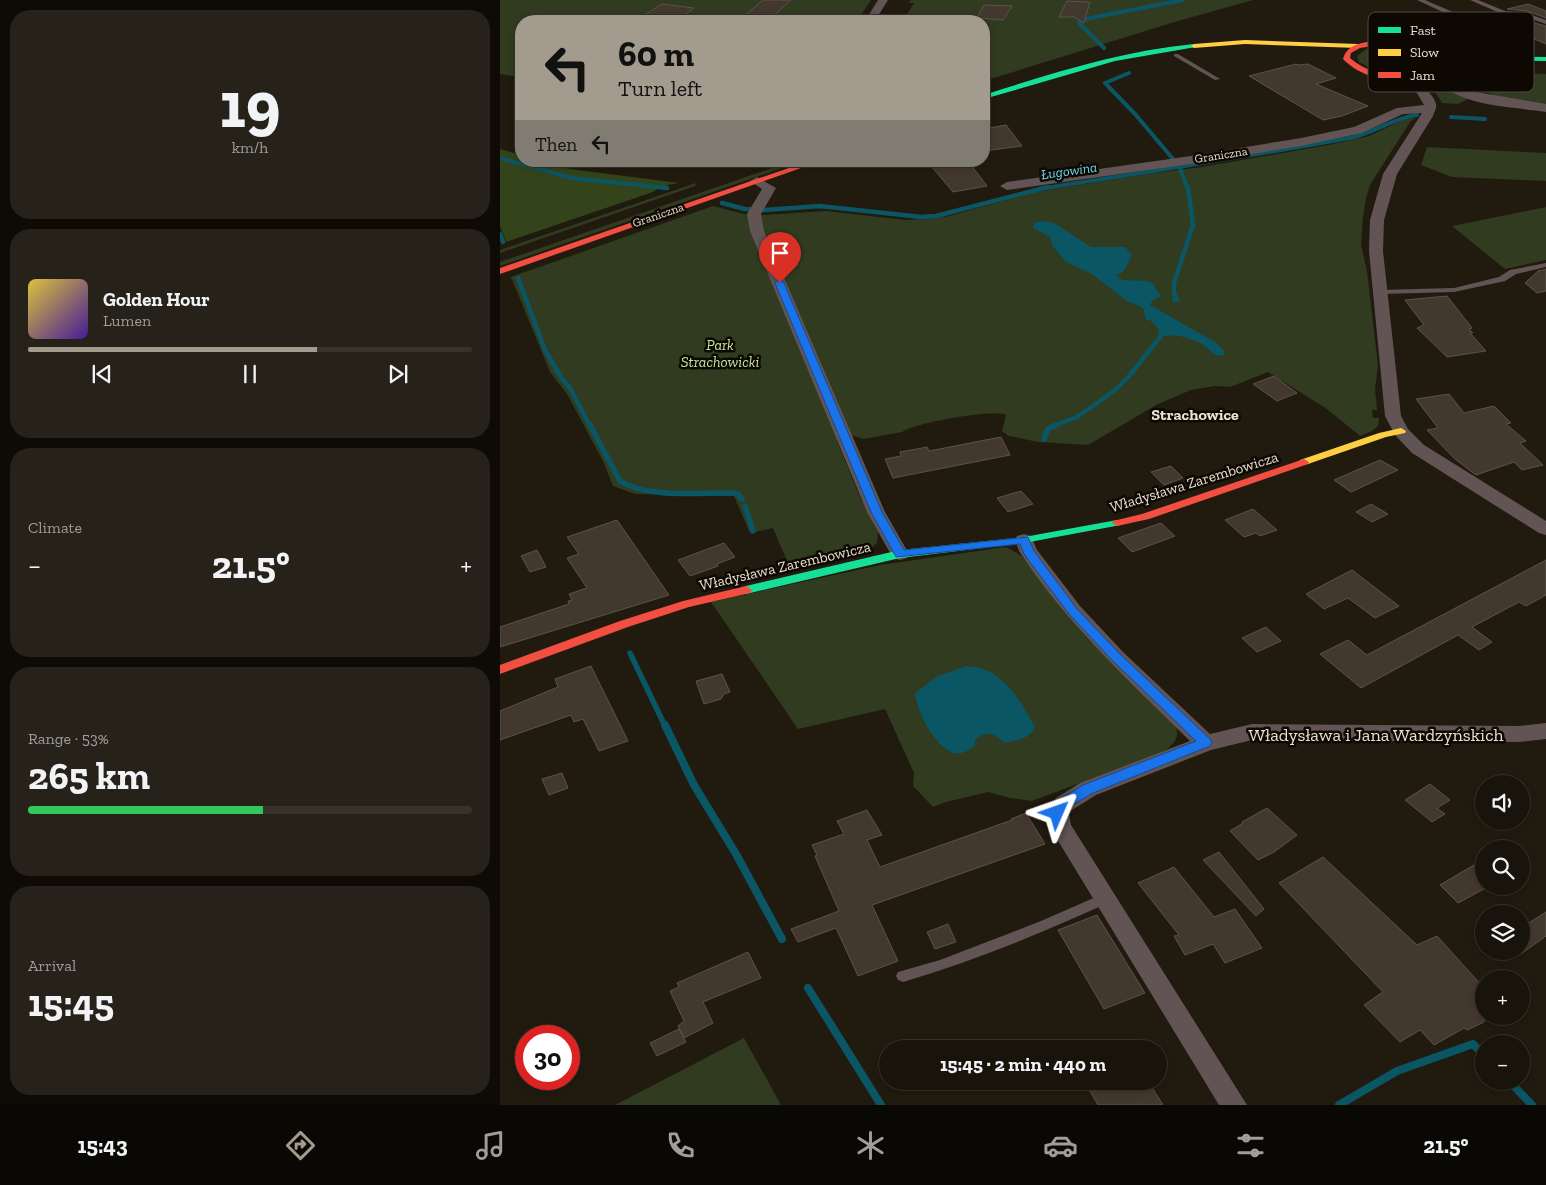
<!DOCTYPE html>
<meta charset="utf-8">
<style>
body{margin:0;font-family:"Zilla Slab",serif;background:#262119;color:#f1f3f6;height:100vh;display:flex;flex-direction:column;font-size:19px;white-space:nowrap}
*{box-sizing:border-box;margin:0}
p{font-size:16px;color:#9f9e9d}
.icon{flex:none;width:28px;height:28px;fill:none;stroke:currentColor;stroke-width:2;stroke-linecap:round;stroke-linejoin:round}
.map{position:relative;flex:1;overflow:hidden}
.panel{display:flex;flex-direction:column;gap:10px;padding:10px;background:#0e0b06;width:500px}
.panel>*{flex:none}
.guide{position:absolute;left:15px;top:15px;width:475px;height:152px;border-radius:20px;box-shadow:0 2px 8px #0003,0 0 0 1px #37332c;background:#a29b8e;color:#111;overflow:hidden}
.fabs{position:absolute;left:975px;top:775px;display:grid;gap:10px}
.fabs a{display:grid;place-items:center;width:55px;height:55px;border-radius:50%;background:#19140b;box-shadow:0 2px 8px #0003,0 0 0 1px #37332c;font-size:25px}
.speed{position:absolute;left:15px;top:1025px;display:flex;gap:10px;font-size:25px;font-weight:700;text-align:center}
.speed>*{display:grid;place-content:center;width:65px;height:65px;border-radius:50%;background:#19140b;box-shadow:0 2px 8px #0003,0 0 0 1px #37332c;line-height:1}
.speed .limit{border:8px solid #d22;background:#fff;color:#111}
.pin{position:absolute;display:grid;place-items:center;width:42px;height:42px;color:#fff;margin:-51px -21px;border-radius:50% 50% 50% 0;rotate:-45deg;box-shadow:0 0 5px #0007}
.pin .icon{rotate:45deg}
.me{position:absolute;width:55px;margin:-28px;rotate:47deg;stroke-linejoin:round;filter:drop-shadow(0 0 4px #0008)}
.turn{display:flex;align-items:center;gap:18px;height:105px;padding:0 20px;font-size:22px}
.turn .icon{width:65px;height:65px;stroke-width:2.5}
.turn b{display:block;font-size:35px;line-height:42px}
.then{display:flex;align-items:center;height:48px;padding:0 20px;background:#0003;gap:10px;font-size:19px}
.big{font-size:38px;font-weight:700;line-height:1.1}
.panel .widget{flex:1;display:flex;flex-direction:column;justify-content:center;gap:8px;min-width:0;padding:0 18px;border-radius:20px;background:#262119}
.panel .dial{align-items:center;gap:0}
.dial b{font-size:65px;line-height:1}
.song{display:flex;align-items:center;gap:15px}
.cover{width:60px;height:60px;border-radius:8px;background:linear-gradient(135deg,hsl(50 70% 55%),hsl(260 70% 35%))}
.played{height:5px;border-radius:2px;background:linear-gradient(90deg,#a29b8e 65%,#37332c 65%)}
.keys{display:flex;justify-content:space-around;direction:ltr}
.heat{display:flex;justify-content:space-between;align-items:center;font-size:28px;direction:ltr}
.charge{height:8px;border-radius:4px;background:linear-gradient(90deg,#34c759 53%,#37332c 0)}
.trip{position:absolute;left:379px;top:1040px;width:288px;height:50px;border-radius:25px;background:#19140b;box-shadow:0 2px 8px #0003,0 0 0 1px #37332c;font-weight:700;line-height:50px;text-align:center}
.tabs{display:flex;height:80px;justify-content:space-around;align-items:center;background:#0a0804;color:#9f9e9d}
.tabs .icon{width:35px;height:35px}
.tabs .active{color:#a29b8e}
.tabs b{font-size:22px;color:#f1f3f6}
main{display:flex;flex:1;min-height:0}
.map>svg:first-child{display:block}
.green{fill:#303b1f}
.forest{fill:#33441a}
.water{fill:#0b5665}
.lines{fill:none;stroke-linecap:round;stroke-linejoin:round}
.stream-far3{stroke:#0b5665;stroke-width:4}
.stream-far2{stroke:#0b5665;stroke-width:4.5}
.stream-far1{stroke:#0b5665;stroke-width:5.5}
.stream{stroke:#0b5665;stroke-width:8}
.building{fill:#43382d;stroke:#5b534b}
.lane{fill:#625454;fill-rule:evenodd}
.street{fill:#625454;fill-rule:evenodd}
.fast{fill:#16e098;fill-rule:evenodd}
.slow{fill:#ffcf43;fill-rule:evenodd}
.jam{fill:#f24e42;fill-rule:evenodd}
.route{fill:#1a73e8;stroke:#114b97}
.labels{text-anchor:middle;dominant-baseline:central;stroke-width:5;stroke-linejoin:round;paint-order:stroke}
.far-street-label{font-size:12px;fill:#e8e0d3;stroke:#0d0802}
.far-water-label{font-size:14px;font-style:italic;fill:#6fdaf5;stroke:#0d0802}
.park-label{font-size:15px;font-style:italic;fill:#c4e89d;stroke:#0d0802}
.street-label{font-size:15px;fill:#e8e0d3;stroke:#0d0802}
.neighbourhood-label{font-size:16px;font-weight:bold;fill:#e8e0d3;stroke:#0d0802}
.near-street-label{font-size:18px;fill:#e8e0d3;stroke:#0d0802}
.key{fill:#0d0802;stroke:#4f4941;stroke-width:1}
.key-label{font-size:14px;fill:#e8e0d3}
</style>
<main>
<section class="panel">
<div class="widget dial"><b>19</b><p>km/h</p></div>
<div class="widget">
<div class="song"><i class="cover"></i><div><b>Golden Hour</b><p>Lumen</p></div></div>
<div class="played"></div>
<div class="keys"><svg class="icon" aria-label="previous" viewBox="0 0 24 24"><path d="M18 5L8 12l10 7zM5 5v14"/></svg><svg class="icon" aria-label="pause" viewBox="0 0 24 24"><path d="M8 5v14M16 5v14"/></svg><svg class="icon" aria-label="next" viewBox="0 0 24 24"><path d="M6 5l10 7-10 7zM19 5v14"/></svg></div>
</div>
<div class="widget"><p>Climate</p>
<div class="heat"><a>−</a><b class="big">21.5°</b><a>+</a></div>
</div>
<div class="widget"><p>Range · 53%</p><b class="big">265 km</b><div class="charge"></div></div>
<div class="widget"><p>Arrival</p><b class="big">15:45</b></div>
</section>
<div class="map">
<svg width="1046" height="1105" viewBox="0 0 1046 1105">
<rect width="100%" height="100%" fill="#211a0f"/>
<g class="green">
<path d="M0 0H371L357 21H21V77L0 74Z"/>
<path d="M411 0H753L678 21 484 81V21H403L414 3H409Z"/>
<path d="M892 46C903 47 940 51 934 67 904 80 887 77 859 62L857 56 866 49Z"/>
<path d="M976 72 1046 74V105L999 97 965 84Z"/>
<path d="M943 88 970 98 958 104 942 103 934 90Z"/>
<path d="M915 118 910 122 870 185 866 198 863 218 861 245 867 271 878 365 875 389 877 410H872L873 418H879L878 426 872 431 860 436 827 409 768 372 730 387 715 386 691 390 658 404 588 445 538 442 509 436 502 431 506 415C492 409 415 423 402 432L364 439 350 435 337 441 359 495 378 532 377 543 363 555 290 568 273 528 250 533 234 496 135 494 113 486 104 463 67 394 50 372 11 277 213 206 244 214 264 215 326 211 405 220 430 219 449 216 535 192 647 174 702 167 828 145 869 136 905 119Z"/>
<path d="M927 147 1046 153V181L952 177 921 165Z"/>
<path d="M281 165 285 167 0 266V262Z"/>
<path d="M196 183 195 186 0 253V250Z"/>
<path d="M1046 207V260L1005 269 952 226Z"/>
<path d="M506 547 522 556 565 612 588 639 673 717C679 734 680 739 665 751L532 801 510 798 488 792 446 802 433 807 413 786 414 773 385 709 298 729 211 602 380 565Z"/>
<path d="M244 1038 281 1105H115Z"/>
</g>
<path class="forest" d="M0 149 21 155V161H44L70 169 179 183 163 186 153 192 6 242 0 226Z"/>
<g class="water">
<path d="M540 221 554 223 591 247H625L632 255 624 271 616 275 622 280 647 281 654 284 656 290 662 296 653 300 650 305 715 342 723 349 725 354C715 359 712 351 705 346 701 343 694 340 690 339 680 335 672 335 661 336L657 327 650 320H646L643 308 627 301 592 274 566 262 551 244 552 242 550 237 533 228 534 223Z"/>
<path d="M467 666C503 668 519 699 535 727 530 739 517 740 505 743 493 733 488 729 475 740V746C469 750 462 755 454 753 434 747 417 711 415 693L438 676Z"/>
</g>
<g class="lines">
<g class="stream-far3">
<path d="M604 48 579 23 580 20 683 0"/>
<path d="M629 73 605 83 635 114 673 159"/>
<path d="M951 117 985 119"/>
<path d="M0 158 72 178 167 188"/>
<path d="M680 168 688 189"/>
<path d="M539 189C643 173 746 157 849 138 873 134 892 118 917 115"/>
</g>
<g class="stream-far2">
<path d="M160 187 167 188"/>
<path d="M222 203 245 209 264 210 320 206 421 217 436 216 548 187"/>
<path d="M0 234 3 242"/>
<path d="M18 278 45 350 61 377 70 388 90 426"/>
<path d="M674 300 677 299 674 293V283L693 225 688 187"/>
<path d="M553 426 577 417 614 391 630 375 661 336V329"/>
</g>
<g class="stream-far1">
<path d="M90 425 120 481C149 499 199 492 233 493L239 495 242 499"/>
<path d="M544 439 548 429 556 425"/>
<path d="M245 506 253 531"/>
<path d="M130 653 165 726"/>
</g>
<g class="stream">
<path d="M165 725 194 785 236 854 282 939"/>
<path d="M308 988 381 1105"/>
<path d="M1009 1081 1032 1105"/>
<path d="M839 1105 897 1071 973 1044 984 1055"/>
</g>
</g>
<g class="building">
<path d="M263 0H291L270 19 244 16Z"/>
<path d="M567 1 590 2 584 23 574 17H559Z"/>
<path d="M162 4 194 8 177 21H135Z"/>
<path d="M1028 4 1046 11V18L1027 11 1007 9Z"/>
<path d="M484 5 512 6 503 20 477 18Z"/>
<path d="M994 12 1046 26V44L980 16Z"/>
<path d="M796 64 799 65 808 64 836 78 816 84 868 106 842 116 823 120 749 76Z"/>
<path d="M506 125 522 146 484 151V129Z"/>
<path d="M427 161H468L487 186 453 192Z"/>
<path d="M1046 269V291L1037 293 1025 283 1038 271Z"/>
<path d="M947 296 972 328 969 329 973 333H970L986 351 947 357 917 328 924 325 905 300Z"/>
<path d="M774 376 797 393 777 401 753 384Z"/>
<path d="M949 394 964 413 994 406 1011 423 1006 424 1026 441 1020 443 1043 465 1022 470 1014 462 976 475 955 459 927 430 938 428 916 399Z"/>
<path d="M501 437 510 455 393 478 385 459 401 456 400 452 417 449 427 447 429 451Z"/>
<path d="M880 460 898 470 851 492 834 480Z"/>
<path d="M671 466 683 478 664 485 651 472Z"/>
<path d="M521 491 533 504 508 512 497 498Z"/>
<path d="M871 504 888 514 872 522 856 512Z"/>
<path d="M753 509 777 530 760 536 756 533 744 537 725 520Z"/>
<path d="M117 520 169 595 0 647V627L69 604 68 601 72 600 69 594 87 588 67 558 79 554 67 537Z"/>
<path d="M661 523 675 536 632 552 618 538Z"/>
<path d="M224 543 235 557 217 564 218 566 210 569 190 576 178 560Z"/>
<path d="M37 550 46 567 30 572 21 556Z"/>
<path d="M1046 560V595L1026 606 1019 602 972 627 992 642 979 650 958 635 861 688 820 654 848 640 867 655Z"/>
<path d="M852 570 899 606 875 618 848 598 824 609 806 594Z"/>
<path d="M766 627 781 641 757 652 742 638Z"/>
<path d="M91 666 128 741 99 751 83 719 74 722 71 715 0 740V711L58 687 55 679Z"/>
<path d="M222 674 230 692 224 694 221 699 204 704 196 681Z"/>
<path d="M62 773 68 788 49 795 42 779Z"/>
<path d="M930 784 950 800 937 808 945 814 932 822 905 800Z"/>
<path d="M767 808 797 835 774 852 758 860 730 831 743 823 742 822Z"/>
<path d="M367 810 382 835 367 840 380 867 512 820 511 819 526 813 545 844 372 905 398 961 358 976 336 928 298 942 291 929 339 911 315 856 317 855 312 845 344 834 337 821Z"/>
<path d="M719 852 764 909 756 916 703 860Z"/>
<path d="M823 857 917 945 937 936 984 988V1022L967 1030 964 1028 934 1045 920 1030 900 1042 864 1005 883 992 779 883Z"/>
<path d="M984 859V889L958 903 940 885Z"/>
<path d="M674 867 714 917 735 909 762 948 725 963 713 944 685 955 674 936 679 935 638 883Z"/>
<path d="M1046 912V936L1021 954V928Z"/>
<path d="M597 915 645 993 604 1009 558 930Z"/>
<path d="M448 924 456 942 435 949 427 932Z"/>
<path d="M248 952 261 978 203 1002 213 1023 184 1038 178 1026 184 1021 170 991 179 987 177 983Z"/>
<path d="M179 1029 186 1042 157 1056 150 1043Z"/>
<path d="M584 1081H648L663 1105H598Z"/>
</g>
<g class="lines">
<g class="lane">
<path d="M917 0H925C962 17 1007 30 1036 60L1031 61 1019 51 992 35Z"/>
<path d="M970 0H978L1005 11 1026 13 1046 20V24L1025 17 1002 14Z"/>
<path d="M674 54H678L720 79 715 80 674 56Z"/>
<path d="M1046 263V267L1016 274 1005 281 954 292 880 294 876 292 880 290 954 288 999 277 1010 270Z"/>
<path d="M605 893 610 894 611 898 610 902C542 933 474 961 403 982L398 980 396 976 398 972 440 960 541 921Z"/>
</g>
<g class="street">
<path d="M378 0H388L375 21H365Z"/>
<path d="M936 71 961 87 976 92 1046 104V112C1009 106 955 107 930 74Z"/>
<path d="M901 75C914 79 932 90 936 104 937 108 934 112 933 116L897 174 884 220 883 251 901 416 908 429 924 445 1046 521V535L1039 533 912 453 895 435 885 416 869 251 870 220 883 174 922 113 903 114 862 133 801 146 691 164 507 190 500 186 507 182 691 156 801 138 854 127 897 108 924 105 917 93 897 81 895 79 897 77Z"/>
<path d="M257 177 276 188 261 214 264 231 385 512 409 554 407 558 400 560 393 558 367 512 250 231 247 214 262 189 250 181Z"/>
<path d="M524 534 531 536 537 550 580 606 623 652 710 734 752 724 1019 726 1046 723V739L1019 742 752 740 711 750 596 795 572 810 569 814 571 825 747 1105H719L549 826 546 813 556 798 580 783 690 741C629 681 566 623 519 551L515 540 517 536Z"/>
</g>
<g class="fast">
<path d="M694 44 696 45V47L615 61 484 99V95C553 73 621 51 694 44Z"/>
<path d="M940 52 963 56 1046 57V61L963 60 938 55 937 54Z"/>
<path d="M617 520 622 523 621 525 524 543 400 558 246 594 240 590 246 586 400 550 524 537Z"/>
</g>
<g class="slow">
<path d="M745 40 858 44 861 46 858 48 745 44 694 48 691 46 694 44Z"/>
<path d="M901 428 906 431 905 433 886 437 808 464 804 465 799 462 800 460 879 433Z"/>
</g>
<g class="jam">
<path d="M890 39C911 41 933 45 948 61L947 68C920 90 867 84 843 59 848 40 873 42 890 39ZM890 43 917 48 931 53 941 62V67C909 81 877 80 850 58L851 53 860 48Z"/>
<path d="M309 161H321L0 274V268Z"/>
<path d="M804 459 809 462 808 464 649 519 617 526 612 523 613 521 642 514Z"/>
<path d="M246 586 252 590 250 593 189 607 128 627 0 674V665L120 621 183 601Z"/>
</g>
</g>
<path class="route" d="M276 281H283L284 283 382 512 404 550 528 537 534 551 577 609 620 654 710 739 712 742 710 746 593 793 569 807 562 817 557 818 552 817 550 813 559 800 583 785 696 741 612 660 569 614 524 554 520 544 396 557 371 512 275 283Z"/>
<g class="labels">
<g class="far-street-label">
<text transform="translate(721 155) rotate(-9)">Graniczna</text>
<text transform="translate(158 215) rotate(-19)">Graniczna</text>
</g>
<g class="far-water-label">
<text transform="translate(569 171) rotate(-8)">Ługowina</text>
</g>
<g class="park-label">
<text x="220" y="345">Park<tspan x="220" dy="17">Strachowicki</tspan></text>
</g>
<g class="street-label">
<text transform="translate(694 482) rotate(-17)">Władysława Zarembowicza</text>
<text transform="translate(285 566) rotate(-13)">Władysława Zarembowicza</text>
</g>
<g class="neighbourhood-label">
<text x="695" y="414">Strachowice</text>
</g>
<g class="near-street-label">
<text x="876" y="735">Władysława i Jana Wardzyńskich</text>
</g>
</g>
<rect x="868" y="12" width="166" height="80" rx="8" class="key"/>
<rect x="878" y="27" width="23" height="6" fill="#16e098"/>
<rect x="878" y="49" width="23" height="7" fill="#ffcf43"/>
<rect x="878" y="72" width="23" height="6" fill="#f24e42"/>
<g class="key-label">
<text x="910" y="35">Fast</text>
<text x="910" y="57">Slow</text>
<text x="910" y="80">Jam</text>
</g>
</svg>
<div class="fabs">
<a><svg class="icon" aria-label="sound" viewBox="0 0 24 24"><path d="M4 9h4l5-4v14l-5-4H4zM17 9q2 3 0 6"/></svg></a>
<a><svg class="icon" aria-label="search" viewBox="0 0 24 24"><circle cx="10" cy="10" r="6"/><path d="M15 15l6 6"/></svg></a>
<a><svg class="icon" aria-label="layers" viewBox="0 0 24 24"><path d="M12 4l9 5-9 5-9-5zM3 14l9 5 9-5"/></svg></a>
<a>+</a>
<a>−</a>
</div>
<div class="speed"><div class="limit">30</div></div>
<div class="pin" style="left:280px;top:283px;background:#d93025"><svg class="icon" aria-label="arrive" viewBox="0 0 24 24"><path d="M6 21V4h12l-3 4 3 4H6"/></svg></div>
<svg class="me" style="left:557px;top:813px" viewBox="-20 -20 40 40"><path d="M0-17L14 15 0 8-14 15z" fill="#1a73e8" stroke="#fff" stroke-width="4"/></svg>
<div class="trip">15:45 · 2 min · 440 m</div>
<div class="guide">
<div class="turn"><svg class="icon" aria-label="left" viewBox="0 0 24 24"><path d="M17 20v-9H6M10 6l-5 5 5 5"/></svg><div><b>60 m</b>Turn left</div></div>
<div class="then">Then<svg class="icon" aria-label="left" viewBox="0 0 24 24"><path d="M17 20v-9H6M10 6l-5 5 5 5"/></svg></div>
</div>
</div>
</main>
<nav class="tabs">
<b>15:43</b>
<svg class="icon active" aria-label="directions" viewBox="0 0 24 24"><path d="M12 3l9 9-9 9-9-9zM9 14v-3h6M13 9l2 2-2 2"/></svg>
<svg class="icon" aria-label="music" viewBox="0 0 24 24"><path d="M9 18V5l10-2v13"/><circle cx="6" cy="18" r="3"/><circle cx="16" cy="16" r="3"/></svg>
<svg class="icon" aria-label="phone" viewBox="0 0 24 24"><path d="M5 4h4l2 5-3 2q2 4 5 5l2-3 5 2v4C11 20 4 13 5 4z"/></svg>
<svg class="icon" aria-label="climate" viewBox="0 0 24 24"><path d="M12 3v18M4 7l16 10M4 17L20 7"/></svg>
<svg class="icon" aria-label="car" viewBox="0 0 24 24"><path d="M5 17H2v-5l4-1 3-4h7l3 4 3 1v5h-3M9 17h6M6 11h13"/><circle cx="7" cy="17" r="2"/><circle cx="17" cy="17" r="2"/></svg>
<svg class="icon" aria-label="filters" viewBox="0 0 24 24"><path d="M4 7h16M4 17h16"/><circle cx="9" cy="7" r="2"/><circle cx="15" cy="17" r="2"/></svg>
<b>21.5°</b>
</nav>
